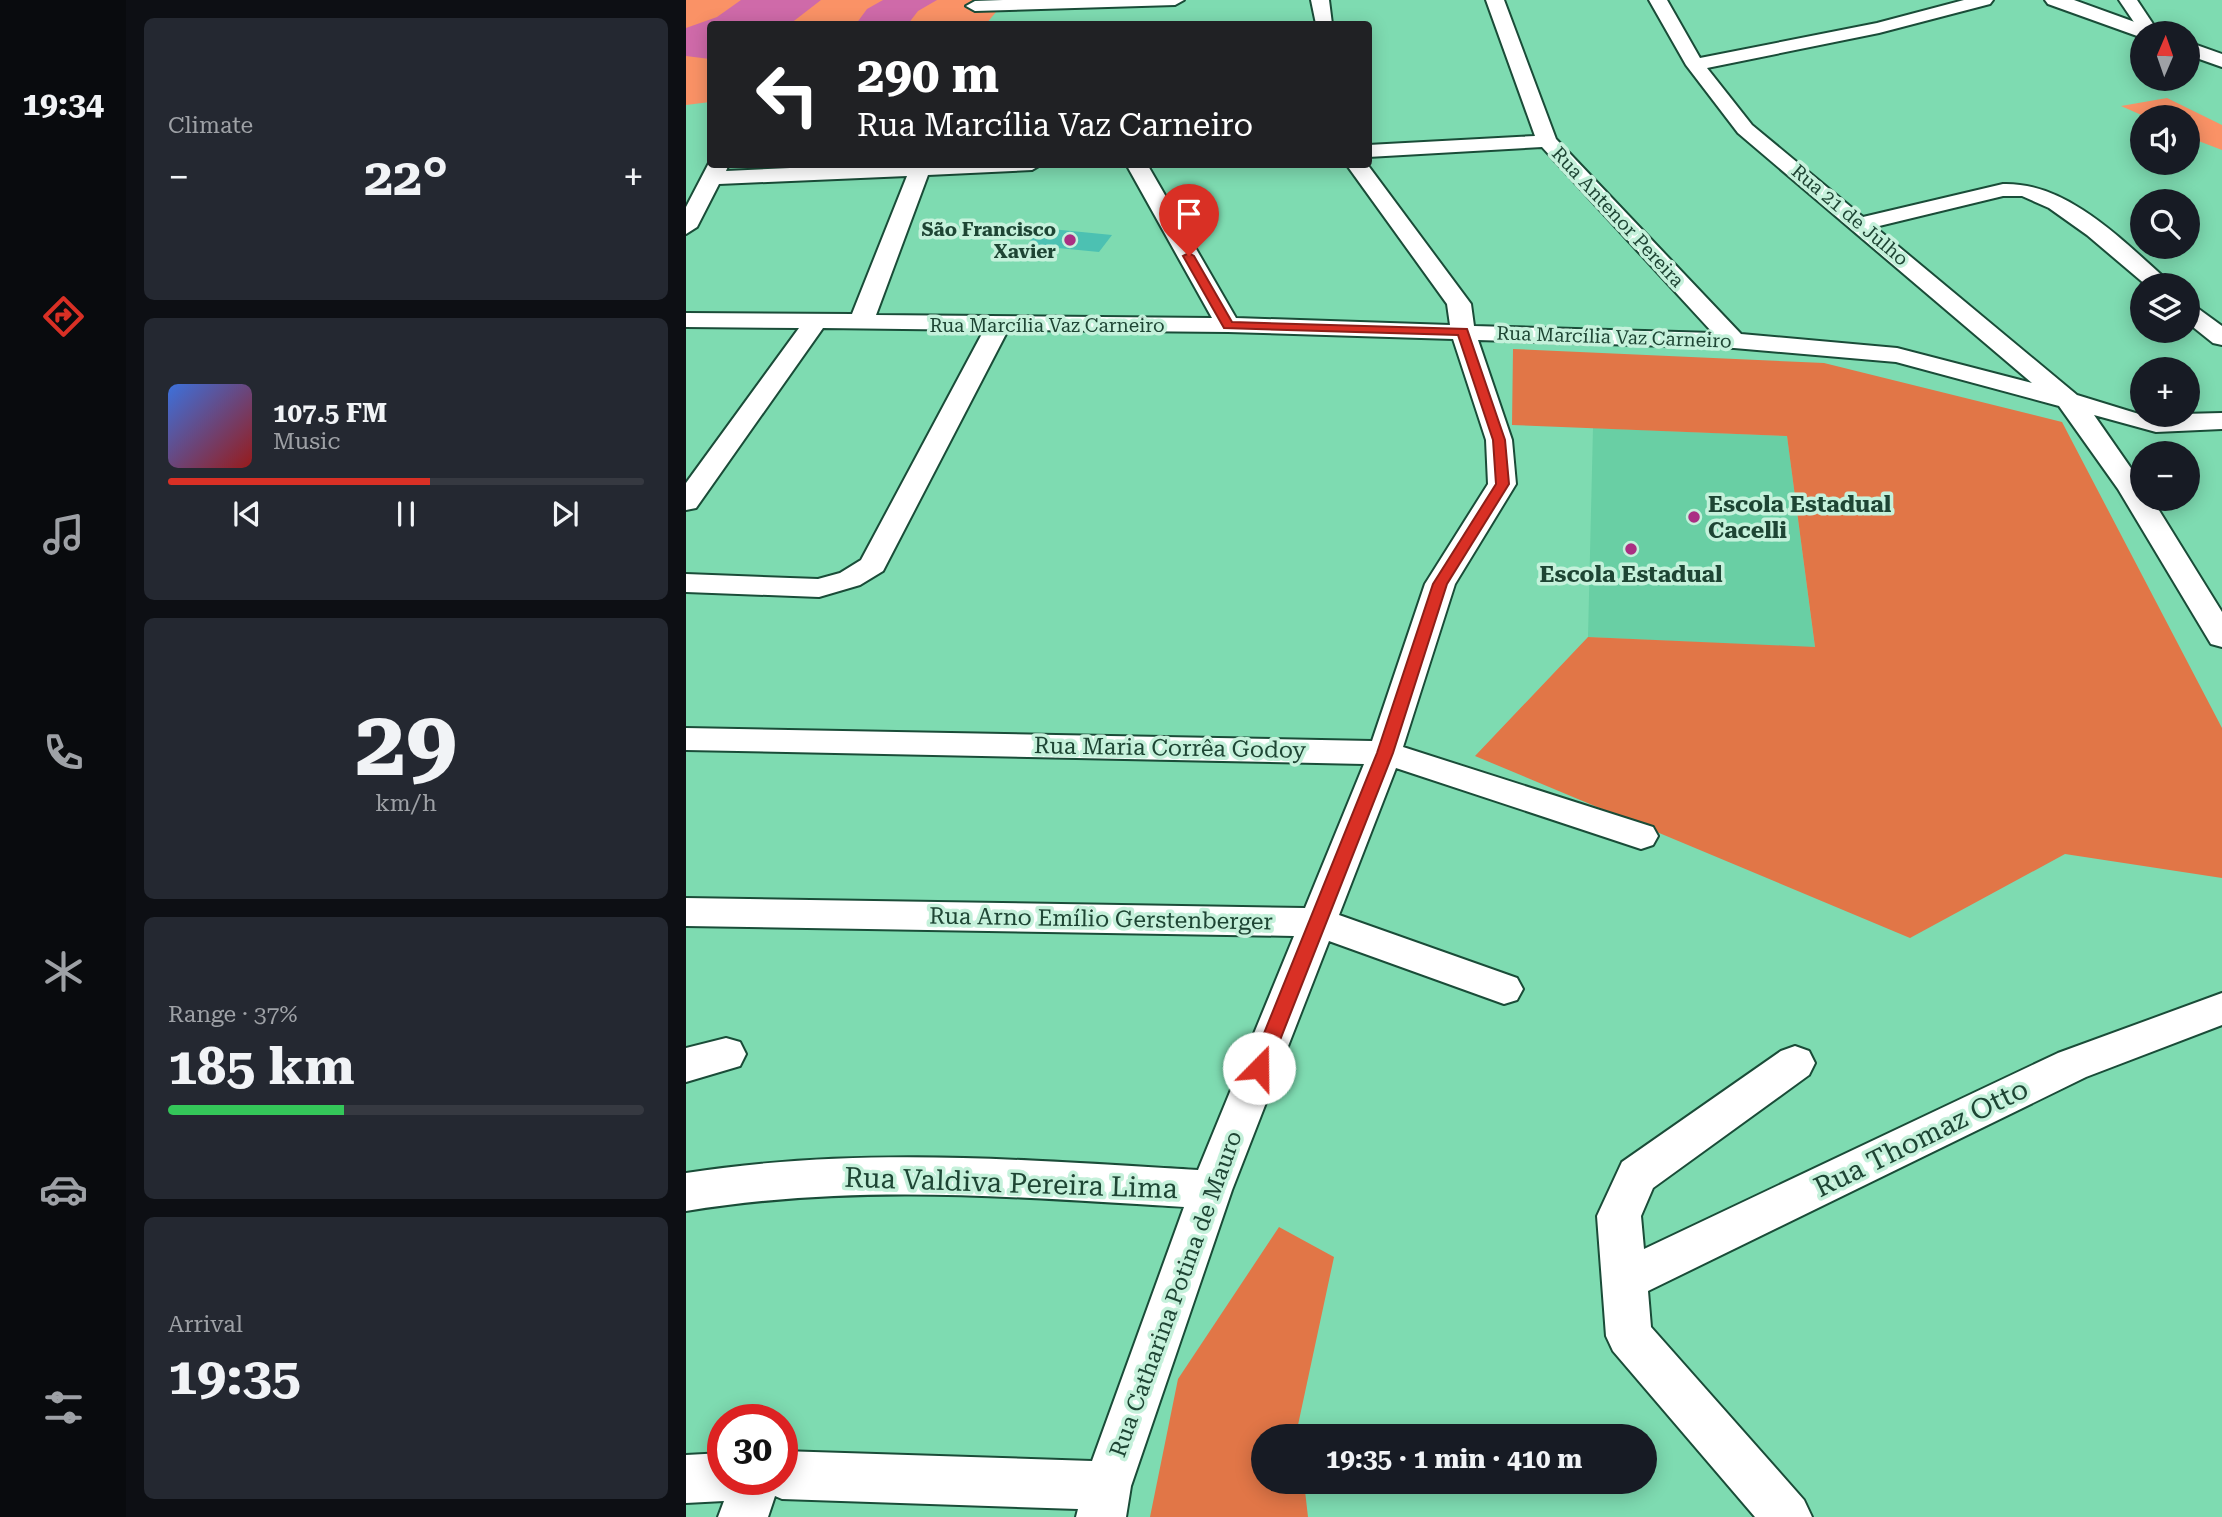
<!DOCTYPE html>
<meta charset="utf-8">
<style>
body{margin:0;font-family:"Roboto Serif",serif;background:#242831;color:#f1f3f6;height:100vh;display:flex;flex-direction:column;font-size:26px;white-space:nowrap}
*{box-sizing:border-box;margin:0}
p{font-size:23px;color:#9ea1a6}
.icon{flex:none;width:38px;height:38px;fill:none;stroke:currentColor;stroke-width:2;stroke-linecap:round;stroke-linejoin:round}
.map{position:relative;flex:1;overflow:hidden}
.sheet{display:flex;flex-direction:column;gap:18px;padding:18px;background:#0d0f14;width:560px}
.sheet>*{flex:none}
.banner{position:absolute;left:21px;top:21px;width:665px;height:147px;border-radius:7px;box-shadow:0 4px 18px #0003;background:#202124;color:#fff;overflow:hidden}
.needle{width:46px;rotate:2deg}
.fabs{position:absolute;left:1444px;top:21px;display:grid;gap:14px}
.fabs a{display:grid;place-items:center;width:70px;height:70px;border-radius:50%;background:#171b24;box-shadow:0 4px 18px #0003;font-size:35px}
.speed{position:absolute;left:21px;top:1404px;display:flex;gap:14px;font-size:35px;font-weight:700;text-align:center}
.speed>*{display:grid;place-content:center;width:91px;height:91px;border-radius:50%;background:#171b24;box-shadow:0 4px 18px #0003;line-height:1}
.speed .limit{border:10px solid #d22;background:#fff;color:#111}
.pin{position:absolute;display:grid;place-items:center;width:60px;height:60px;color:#fff;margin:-72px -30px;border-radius:50% 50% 50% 0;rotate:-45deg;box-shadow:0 0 7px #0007}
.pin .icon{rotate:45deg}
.me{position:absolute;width:77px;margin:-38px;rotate:22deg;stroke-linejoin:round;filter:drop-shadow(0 0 5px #0008)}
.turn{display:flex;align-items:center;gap:24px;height:147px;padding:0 35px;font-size:32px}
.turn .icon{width:91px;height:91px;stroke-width:2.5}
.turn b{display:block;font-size:49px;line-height:60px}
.big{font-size:52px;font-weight:700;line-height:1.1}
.sheet .widget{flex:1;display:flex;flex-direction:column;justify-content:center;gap:10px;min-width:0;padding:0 24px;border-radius:10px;background:#242831}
.sheet .dial{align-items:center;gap:0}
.dial b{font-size:91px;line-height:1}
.song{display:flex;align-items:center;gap:21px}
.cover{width:84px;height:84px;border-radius:10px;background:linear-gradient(135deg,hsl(220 70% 55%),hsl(0 70% 35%))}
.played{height:7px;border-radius:4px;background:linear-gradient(90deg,#d93025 55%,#363941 55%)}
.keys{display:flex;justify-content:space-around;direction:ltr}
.heat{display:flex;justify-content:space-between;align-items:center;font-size:38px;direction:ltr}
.charge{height:10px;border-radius:5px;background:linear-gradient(90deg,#34c759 37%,#363941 0)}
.trip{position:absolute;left:565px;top:1424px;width:406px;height:70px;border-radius:35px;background:#171b24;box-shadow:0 4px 18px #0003;font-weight:700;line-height:70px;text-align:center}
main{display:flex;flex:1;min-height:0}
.tab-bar{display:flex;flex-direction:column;width:126px;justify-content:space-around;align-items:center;background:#090b0e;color:#9ea1a6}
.tab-bar .icon{width:49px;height:49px}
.tab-bar .selected{color:#d93025}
.tab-bar b{font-size:32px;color:#f1f3f6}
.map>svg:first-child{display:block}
.built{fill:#69cfa4}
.green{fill:#fa9266}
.forest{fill:#e17647}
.water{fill:#cf6aa9}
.building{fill:#4cc1b2}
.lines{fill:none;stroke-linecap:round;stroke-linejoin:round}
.minor-casing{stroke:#1a4c38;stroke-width:4}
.major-casing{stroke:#1a4c38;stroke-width:4}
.minor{fill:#fff;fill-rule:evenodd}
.major{fill:#fff;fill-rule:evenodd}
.route{fill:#d93025;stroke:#8d1f18;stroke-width:2}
.poi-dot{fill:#aa2f83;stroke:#c5f1db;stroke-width:2.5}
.labels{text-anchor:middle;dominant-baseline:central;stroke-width:7;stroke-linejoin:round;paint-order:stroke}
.far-street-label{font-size:19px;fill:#1e4534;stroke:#c5f1db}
.far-poi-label{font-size:19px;font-weight:bold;fill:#1e4534;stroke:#c5f1db;text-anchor:end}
.poi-label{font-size:23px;font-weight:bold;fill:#1e4534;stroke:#c5f1db;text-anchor:start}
.street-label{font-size:23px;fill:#1e4534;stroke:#c5f1db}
.near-street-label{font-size:28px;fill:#1e4534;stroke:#c5f1db}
</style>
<main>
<nav class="tab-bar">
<b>19:34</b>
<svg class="icon selected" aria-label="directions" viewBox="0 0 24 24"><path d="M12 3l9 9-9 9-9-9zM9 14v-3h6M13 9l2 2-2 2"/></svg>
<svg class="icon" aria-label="music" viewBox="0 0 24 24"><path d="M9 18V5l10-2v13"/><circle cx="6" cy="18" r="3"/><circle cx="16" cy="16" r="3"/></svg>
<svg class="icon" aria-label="phone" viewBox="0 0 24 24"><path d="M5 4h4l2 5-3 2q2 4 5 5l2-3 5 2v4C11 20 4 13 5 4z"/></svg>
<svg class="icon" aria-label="climate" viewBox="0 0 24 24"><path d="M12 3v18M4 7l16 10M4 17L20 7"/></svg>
<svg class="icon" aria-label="car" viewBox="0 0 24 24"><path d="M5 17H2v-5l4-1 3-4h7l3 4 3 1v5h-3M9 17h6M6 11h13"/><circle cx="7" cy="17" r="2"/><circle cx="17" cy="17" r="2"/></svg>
<svg class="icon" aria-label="filters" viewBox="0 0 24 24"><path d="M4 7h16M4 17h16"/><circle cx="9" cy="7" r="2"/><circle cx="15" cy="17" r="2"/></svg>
</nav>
<section class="sheet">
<div class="widget"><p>Climate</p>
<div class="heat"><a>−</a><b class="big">22°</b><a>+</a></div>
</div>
<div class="widget">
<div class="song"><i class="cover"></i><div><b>107.5 FM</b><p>Music</p></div></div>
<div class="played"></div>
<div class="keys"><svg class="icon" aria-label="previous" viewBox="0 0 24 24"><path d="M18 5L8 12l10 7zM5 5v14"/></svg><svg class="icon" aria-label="pause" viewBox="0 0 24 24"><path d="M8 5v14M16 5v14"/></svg><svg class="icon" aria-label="next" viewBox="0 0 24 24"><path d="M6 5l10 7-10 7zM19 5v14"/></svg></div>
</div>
<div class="widget dial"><b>29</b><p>km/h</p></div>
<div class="widget"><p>Range · 37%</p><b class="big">185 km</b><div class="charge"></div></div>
<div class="widget"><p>Arrival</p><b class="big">19:35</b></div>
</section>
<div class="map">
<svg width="1536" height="1517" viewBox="0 0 1536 1517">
<rect width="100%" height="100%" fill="#7edbb1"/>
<path class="built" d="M907 428 1101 436 1129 648 902 637Z"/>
<g class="green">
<path d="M0 0H320L300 24H24V102L0 105Z"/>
<path d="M1481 98 1536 125V150L1502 137V117H1460L1435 106Z"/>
</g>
<g class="forest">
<path d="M827 349 1138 363 1376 422 1536 728V878L1379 854 1224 938 789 756 902 637 1129 647 1101 436 826 425Z"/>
<path d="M593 1227 648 1257 612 1425 613 1437H578V1482H618L622 1517H464L492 1379Z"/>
</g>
<g class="water">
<path d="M55 0H135L104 24H24V59L0 56V28L31 17Z"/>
<path d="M197 0H251L232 11 222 24H170L181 9Z"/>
</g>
<path class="building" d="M355 228 426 235 413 252 341 245Z"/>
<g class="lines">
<g class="minor-casing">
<g id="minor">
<path d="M317 0H498L489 5 289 11 280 6 289 1Z"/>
<path d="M625 0H643L646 24H630Z"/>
<path d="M800 0H818L870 139 1055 334 1211 348 1346 383 1052 133 1000 65 963 0H981L1014 58 1191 23 1278 0H1307L1304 4 1193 33 1021 68 1066 125 1177 217 1317 184C1381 182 1436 240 1481 280L1484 285H1460L1401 235 1363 208 1336 196H1317L1189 227 1391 395 1456 415 1536 413V429L1470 432 1408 415 1456 484V499H1466L1536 612V647L1525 644 1432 489 1373 406 1210 362 1048 348 792 340 826 440 830 484 769 584 717 747 967 827 972 836 967 845 955 849 710 768 653 915 831 978 837 989 831 1000 818 1004 643 941 546 1190 445 1486 440 1517H390L392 1509 96 1499 89 1496 82 1517H32L38 1501 0 1503V1455L37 1453V1479H96V1451L406 1461 498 1207C327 1197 170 1183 0 1211V1173C173 1146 339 1160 512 1170L608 936 0 926V898L619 908 678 764 0 750V728L686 741 739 584 802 484 800 440 767 339 542 332 322 330 197 571 174 585 133 597 0 592V574L132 579 154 573 175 560 298 330 137 328 10 508 0 510V483L113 328 0 327V313L166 314 221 176 33 184 11 227 0 234V207L24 161V164H43L40 171 193 164H356L346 170 242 175 190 315 526 318 440 164H461L550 318 764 325 761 304 660 164H681L785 304 788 326 1027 333 856 147 682 157V145L849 136Z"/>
<path d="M1433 0H1451L1473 33 1456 34Z"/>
<path d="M1502 305 1510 307 1536 326V345L1527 343 1502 323Z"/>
<path d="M1536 993V1025L1400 1077 962 1291 965 1327 1118 1500 1126 1517H1069L927 1351 920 1336 911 1216 936 1162 1095 1051 1109 1046 1123 1051 1129 1063 1123 1075 967 1188 955 1216 958 1249 1372 1053Z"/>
<path d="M40 1038 54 1042 60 1054 54 1066 0 1082V1048Z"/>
</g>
</g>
<g class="major-casing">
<g id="major">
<path d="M1359 0H1388L1468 29 1471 33H1456L1454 37 1362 4Z"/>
<path d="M1502 42 1536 54V67L1502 55Z"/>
</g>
</g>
<use href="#minor" class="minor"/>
<use href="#major" class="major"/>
</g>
<path class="route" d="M503 253 508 256 546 322 781 329 819 440 823 484 761 584 707 753 583 1068 580 1073H567L564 1068 691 753 747 584 810 484 807 440 772 335 538 328 497 256Z"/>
<g class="poi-dot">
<circle cx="384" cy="240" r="7"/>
<circle cx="1008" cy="517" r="7"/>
<circle cx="945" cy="549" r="7"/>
</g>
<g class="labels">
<g class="far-street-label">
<text transform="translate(1164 215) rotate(40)">Rua 21 de Julho</text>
<text transform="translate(932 217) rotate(47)">Rua Antenor Pereira</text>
<text x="361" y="325">Rua Marcília Vaz Carneiro</text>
<text transform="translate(928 337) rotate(2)">Rua Marcília Vaz Carneiro</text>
</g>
<g class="far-poi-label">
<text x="370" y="229">São Francisco<tspan x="370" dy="22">Xavier</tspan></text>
</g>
<g class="poi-label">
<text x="1022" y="504">Escola Estadual<tspan x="1022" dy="26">Cacelli</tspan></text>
<text x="945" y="574" text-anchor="middle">Escola Estadual</text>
</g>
<g class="street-label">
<text transform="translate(484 748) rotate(1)">Rua Maria Corrêa Godoy</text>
<text transform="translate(415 919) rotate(1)">Rua Arno Emílio Gerstenberger</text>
<text transform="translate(490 1294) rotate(-70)">Rua Catharina Potina de Mauro</text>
</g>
<g class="near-street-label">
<text transform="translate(1235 1138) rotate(-26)">Rua Thomaz Otto</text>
<text transform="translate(325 1183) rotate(2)">Rua Valdiva Pereira Lima</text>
</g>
</g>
</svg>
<div class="fabs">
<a><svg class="needle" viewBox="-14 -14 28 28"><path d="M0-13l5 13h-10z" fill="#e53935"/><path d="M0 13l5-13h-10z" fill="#9ea1a6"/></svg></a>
<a><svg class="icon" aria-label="sound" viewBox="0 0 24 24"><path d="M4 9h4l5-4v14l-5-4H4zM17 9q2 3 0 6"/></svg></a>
<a><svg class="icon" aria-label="search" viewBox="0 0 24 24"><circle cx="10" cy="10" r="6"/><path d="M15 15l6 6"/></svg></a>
<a><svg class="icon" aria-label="layers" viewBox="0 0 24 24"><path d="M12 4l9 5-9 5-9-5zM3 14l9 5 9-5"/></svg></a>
<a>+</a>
<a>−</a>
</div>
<div class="speed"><div class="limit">30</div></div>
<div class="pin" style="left:503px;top:256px;background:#d93025"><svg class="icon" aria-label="arrive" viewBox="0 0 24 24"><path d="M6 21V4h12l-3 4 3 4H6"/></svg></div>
<svg class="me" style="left:573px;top:1068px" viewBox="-20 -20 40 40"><circle r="19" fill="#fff"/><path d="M0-13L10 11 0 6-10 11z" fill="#d93025"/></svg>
<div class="trip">19:35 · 1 min · 410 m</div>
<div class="banner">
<div class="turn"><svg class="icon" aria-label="left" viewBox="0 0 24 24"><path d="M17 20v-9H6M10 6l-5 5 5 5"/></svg><div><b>290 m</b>Rua Marcília Vaz Carneiro</div></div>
</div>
</div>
</main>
